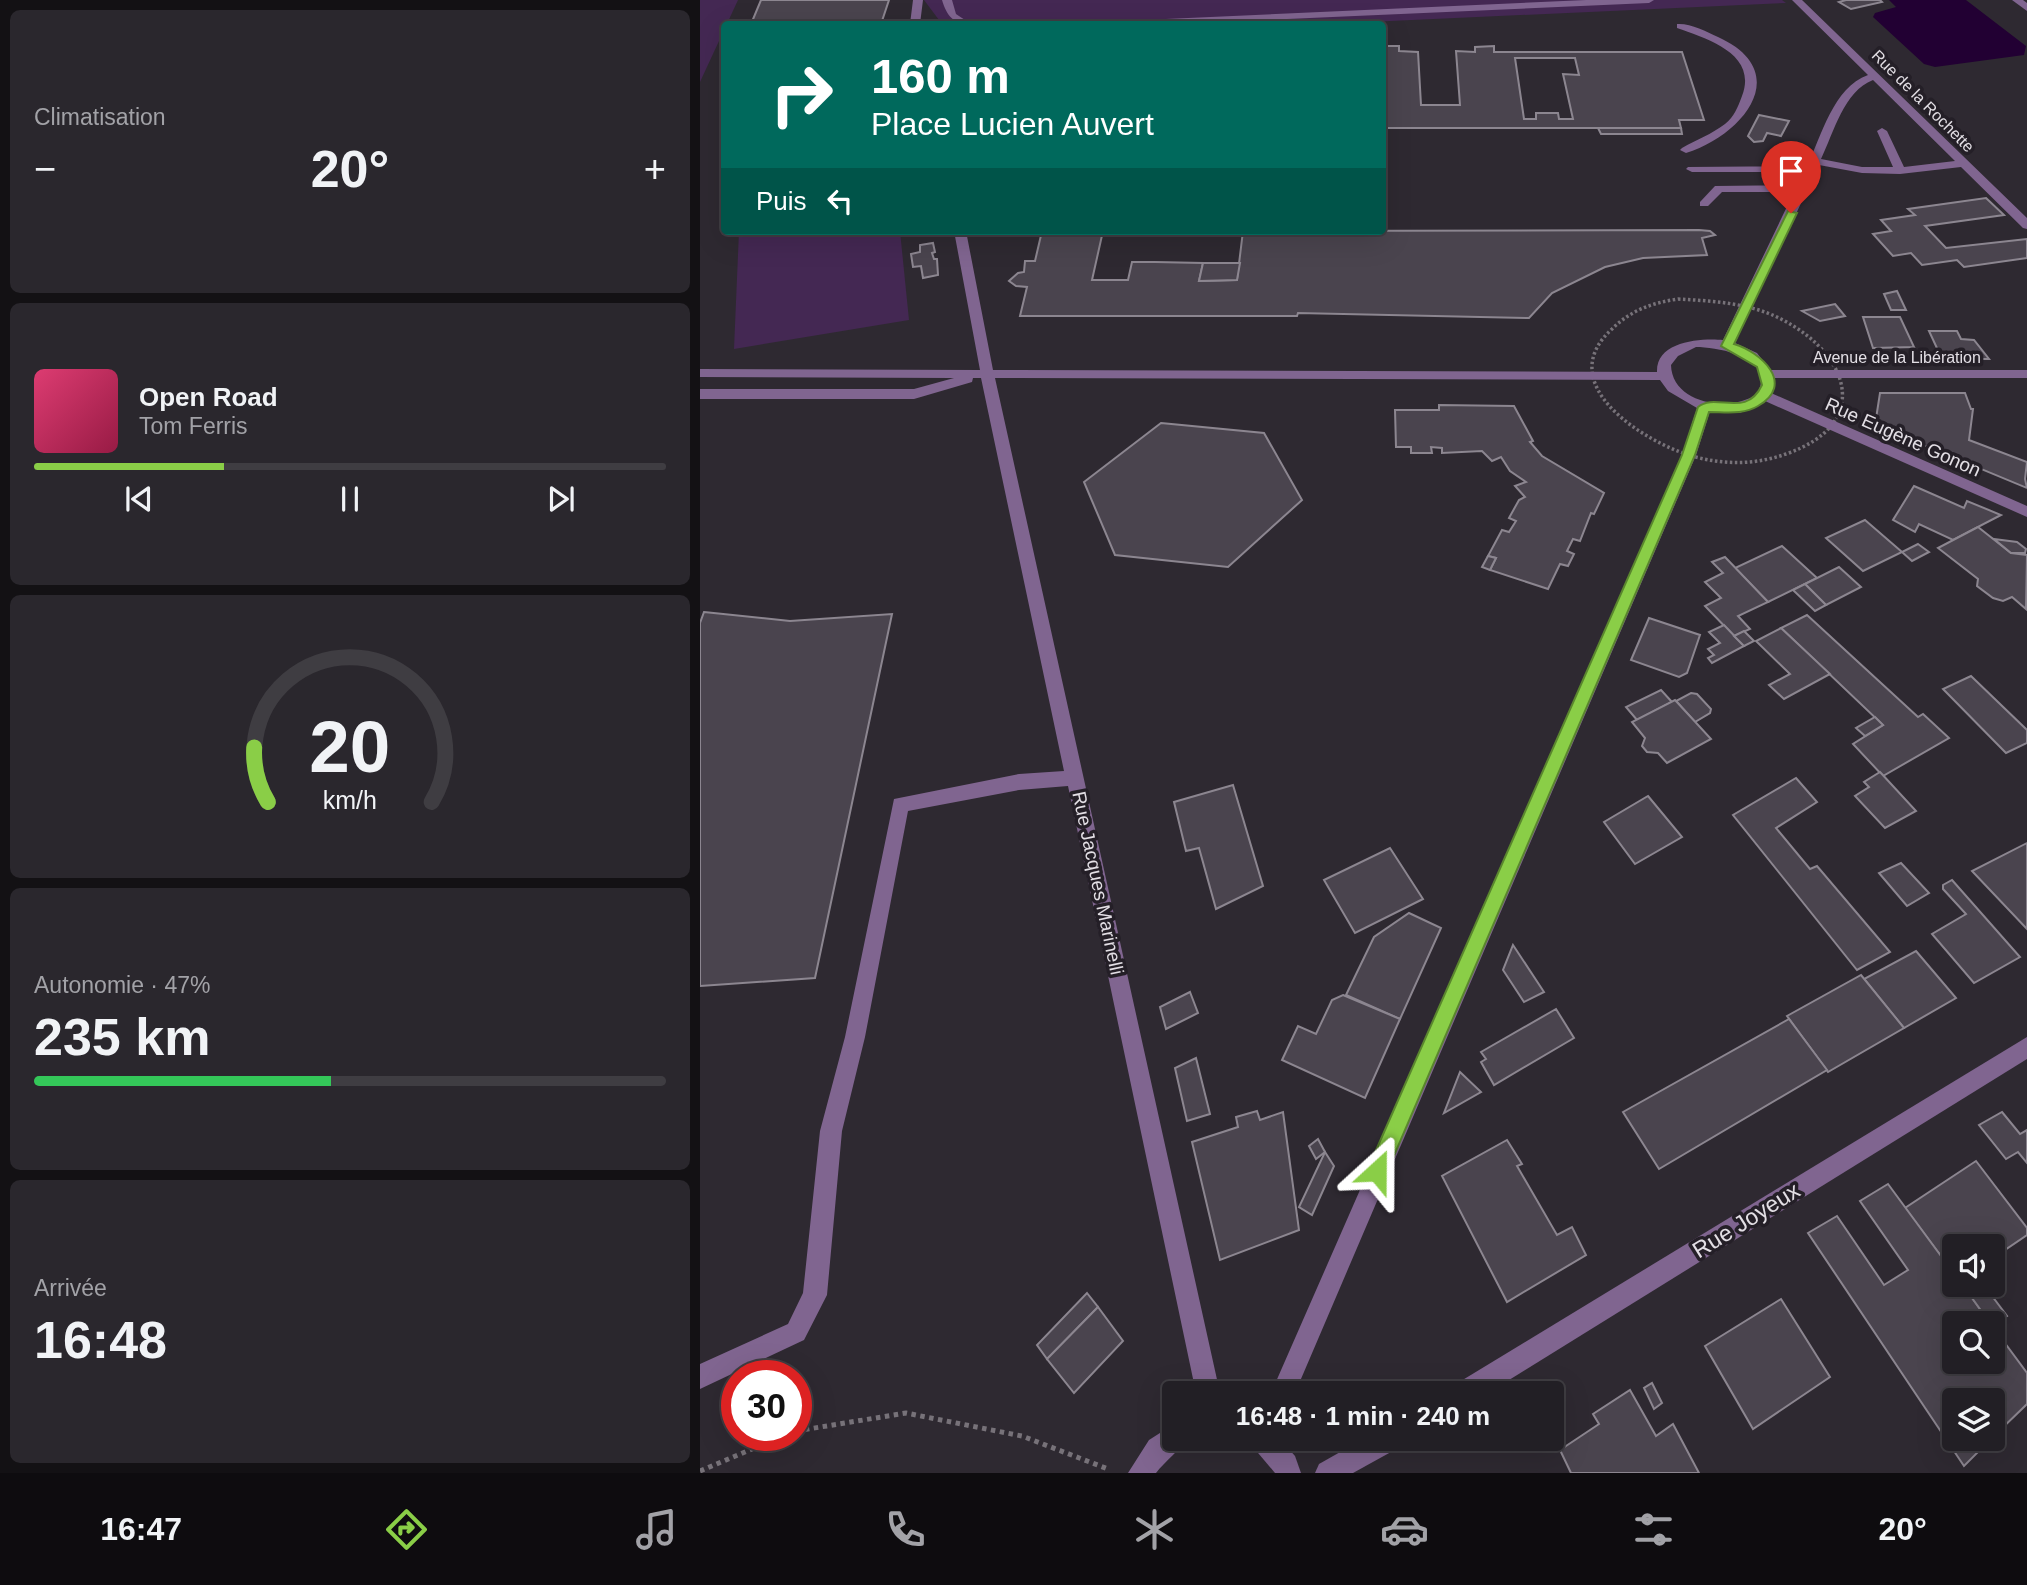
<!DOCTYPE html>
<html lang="fr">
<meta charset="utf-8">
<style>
body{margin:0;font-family:Arial,sans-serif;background:#2a272d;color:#f1f3f6;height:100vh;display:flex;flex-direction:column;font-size:26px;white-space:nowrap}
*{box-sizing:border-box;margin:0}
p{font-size:23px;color:#a2a2a7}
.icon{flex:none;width:38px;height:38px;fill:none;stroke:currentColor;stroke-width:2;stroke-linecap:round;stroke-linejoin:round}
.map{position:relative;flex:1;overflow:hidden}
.panel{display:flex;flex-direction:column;gap:10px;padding:10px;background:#131114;width:700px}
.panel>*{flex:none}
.guide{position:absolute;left:21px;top:21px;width:665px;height:214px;border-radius:7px;box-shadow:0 7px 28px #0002,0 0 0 2px #3f3d42;background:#00695c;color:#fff;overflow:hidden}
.tools{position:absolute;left:1242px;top:1234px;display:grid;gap:14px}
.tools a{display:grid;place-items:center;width:63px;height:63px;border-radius:7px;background:#221f25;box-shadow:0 7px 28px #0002,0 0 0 2px #3f3d42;font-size:35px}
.speed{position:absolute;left:21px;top:1360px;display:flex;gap:14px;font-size:35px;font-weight:700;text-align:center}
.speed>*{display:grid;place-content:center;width:91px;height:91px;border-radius:50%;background:#221f25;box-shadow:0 7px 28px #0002,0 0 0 2px #3f3d42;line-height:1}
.speed .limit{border:10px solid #d22;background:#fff;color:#111}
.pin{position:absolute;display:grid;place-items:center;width:60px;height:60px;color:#fff;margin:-72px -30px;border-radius:50% 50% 50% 0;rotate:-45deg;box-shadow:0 0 7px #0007}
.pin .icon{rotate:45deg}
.me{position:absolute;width:77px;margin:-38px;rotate:24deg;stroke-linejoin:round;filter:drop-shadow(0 0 5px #0008)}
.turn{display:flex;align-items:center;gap:24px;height:147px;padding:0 35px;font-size:32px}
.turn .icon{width:91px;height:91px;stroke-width:2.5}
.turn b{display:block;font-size:49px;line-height:60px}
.then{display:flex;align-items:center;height:66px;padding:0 35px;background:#0003;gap:14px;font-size:26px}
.big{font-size:52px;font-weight:700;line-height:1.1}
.panel .tile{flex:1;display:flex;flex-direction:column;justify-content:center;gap:10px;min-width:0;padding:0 24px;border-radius:10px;background:#2a272d}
.panel .dial{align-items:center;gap:0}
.dial svg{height:182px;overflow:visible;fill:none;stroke:#3f3d42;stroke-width:7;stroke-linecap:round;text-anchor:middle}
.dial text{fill:#f1f3f6;stroke:none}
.song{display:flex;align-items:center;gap:21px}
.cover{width:84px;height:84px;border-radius:10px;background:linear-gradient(135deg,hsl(340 70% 55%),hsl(340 70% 35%))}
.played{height:7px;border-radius:4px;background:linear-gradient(90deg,#8ace47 30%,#3f3d42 30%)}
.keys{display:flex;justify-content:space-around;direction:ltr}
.heat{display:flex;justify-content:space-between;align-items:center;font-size:38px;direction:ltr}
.charge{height:10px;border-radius:5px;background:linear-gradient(90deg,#34c759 47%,#3f3d42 0)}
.trip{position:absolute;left:462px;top:1381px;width:402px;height:70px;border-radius:7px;background:#221f25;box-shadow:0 7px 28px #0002,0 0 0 2px #3f3d42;font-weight:700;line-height:70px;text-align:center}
.dock{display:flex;height:112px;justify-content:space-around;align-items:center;background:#0e0c0f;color:#a2a2a7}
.dock .icon{width:49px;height:49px}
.dock .on{color:#8ace47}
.dock b{font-size:32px;color:#f1f3f6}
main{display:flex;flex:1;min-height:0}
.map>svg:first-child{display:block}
.green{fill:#442853}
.water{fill:#203}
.building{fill:#4a444e;stroke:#8c8690;stroke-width:2;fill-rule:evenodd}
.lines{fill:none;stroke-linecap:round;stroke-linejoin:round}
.path-far1{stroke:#777279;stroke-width:3.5;stroke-dasharray:2.5 2.5;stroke-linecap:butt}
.path{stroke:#777279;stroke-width:5;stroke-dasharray:4.5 4.5;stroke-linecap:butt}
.minor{fill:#806590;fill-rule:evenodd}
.route{fill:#8ace47;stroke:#5a862e;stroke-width:2}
.labels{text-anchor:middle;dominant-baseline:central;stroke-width:7;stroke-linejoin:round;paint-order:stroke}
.far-street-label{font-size:16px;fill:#e3dfe5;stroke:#241f27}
.street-label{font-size:19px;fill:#e3dfe5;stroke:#241f27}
.near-street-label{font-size:23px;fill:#e3dfe5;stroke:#241f27}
</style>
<main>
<section class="panel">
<div class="tile"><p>Climatisation</p>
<div class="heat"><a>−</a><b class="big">20°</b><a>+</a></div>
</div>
<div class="tile">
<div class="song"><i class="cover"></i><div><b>Open Road</b><p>Tom Ferris</p></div></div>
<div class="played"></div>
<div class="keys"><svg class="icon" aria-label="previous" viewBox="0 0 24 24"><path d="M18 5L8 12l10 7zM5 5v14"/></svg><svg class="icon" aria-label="pause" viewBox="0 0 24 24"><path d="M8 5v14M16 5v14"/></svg><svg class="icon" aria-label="next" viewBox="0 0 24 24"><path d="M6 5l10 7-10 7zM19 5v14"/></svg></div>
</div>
<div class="tile dial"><svg viewBox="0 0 100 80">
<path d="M14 69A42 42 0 1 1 86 69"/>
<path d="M14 69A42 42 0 0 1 8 45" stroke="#8ace47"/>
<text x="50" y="56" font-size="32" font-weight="700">20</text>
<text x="50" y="72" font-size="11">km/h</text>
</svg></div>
<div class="tile"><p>Autonomie · 47%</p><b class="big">235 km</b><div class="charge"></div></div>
<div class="tile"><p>Arrivée</p><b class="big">16:48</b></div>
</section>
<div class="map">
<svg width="1327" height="1473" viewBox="0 0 1327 1473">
<rect width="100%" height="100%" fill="#2e2931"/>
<g class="green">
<path d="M0 0H38L0 82Z"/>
<path d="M224 0H1082L1086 3 625 24H242Z"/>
<path d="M39 231H200L209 320 34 349Z"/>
</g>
<path class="water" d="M1189 0H1266L1326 46 1324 55 1235 67 1224 64 1173 17 1175 13 1196 7Z"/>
<g class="building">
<path d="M61 0H189L181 24H51Z"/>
<path d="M1146 0H1180L1182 2 1151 9 1139 2Z"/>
<path d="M682 46H699V51L718 52 721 105H760L756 51 775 52V47L794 46V52H982L1004 120H979L981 128H682ZM815 58H875L879 75 863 74 873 119H859L858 113H836V119H824Z"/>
<path d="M1059 115 1089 121 1081 136 1067 133 1063 141 1054 142 1048 136Z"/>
<path d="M898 128H981L982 134H901Z"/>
<path d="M1286 198 1304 215 1225 226 1246 248 1327 239V258L1264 267 1257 260 1222 265 1211 253 1193 256 1173 234 1191 231 1181 220 1215 215 1208 209Z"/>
<path d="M999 230 1010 231 1015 235 1002 238 1007 255 943 258 905 267 852 293 829 318 598 313 597 316H320L327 287 316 286 309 281 318 273 324 272 325 261H335L342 231H403L392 280H428L432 262H455L503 263 499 281 537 280 543 231Z"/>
<path d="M233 243 235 252 232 253 234 259H237L238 275 223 278 221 266 213 267 211 254 220 252V245Z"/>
<path d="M503 263H540L537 280 499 281Z"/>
<path d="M1197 291 1206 310H1191L1184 294Z"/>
<path d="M1135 304 1145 316 1120 321 1102 311Z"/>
<path d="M1163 317H1200L1214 347 1173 348Z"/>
<path d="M1229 331H1257L1261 339 1274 340 1289 359H1242Z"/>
<path d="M1180 393H1265L1271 409H1273L1269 440 1327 462 1325 479 1327 488 1175 425Z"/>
<path d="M739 405 814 406 833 441 830 442 842 456 904 493 894 514 891 513 880 541 873 539 867 551 874 554 868 566 860 564 848 589 790 570 796 558 788 556 802 530 809 532 816 521 809 518 819 500 825 497 815 486 826 482 810 471 801 457 792 461 782 451 742 453V448L731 447 732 453H711V447H696L695 410H739Z"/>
<path d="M461 423 564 433 602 500 528 567 415 555 384 482Z"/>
<path d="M1214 486 1264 508 1267 501 1301 515 1253 540 1219 524 1215 532 1193 520Z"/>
<path d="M1165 520 1202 552 1163 571 1126 538Z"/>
<path d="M1278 527 1311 553 1327 555 1326 609 1312 597 1303 601 1293 598 1277 586 1278 579 1238 548Z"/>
<path d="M1294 539 1317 542 1326 549 1325 553H1311Z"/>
<path d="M1218 544 1229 552 1212 561 1202 552Z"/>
<path d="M1082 546 1117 578 1068 602 1035 568Z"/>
<path d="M788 556 796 558 790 570 782 567Z"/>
<path d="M1025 557 1068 602 1038 616 1050 629 1034 636 1005 606 1021 598 1005 582 1023 573 1012 562Z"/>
<path d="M1139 567 1161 587 1126 605 1105 584Z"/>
<path d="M1105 584 1126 605 1115 611 1093 590Z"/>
<path d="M4 612 90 621 192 614 115 978 0 986V623Z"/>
<path d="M1107 615 1218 717 1223 714 1249 738 1183 776 1153 744 1183 725 1081 628Z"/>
<path d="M949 618 1000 635 987 673 979 677 931 660Z"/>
<path d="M1024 625 1044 646 1012 663 1008 658 1014 655 1008 649 1020 643 1009 632Z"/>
<path d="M1081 628 1130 674 1084 699 1069 685 1090 674 1056 641Z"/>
<path d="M1044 631 1054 641 1044 646 1034 636Z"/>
<path d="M1271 676 1327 730V743L1306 753 1243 689Z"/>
<path d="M961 690 972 702 937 720 926 707Z"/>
<path d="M991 693 997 694 1011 709 1010 713 995 722 976 701Z"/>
<path d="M975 700 1011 739 967 763 958 753 947 752 942 746 945 738 932 722Z"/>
<path d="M1175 717 1183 725 1165 736 1156 728Z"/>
<path d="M1180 772 1216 811 1185 828 1155 796 1169 787 1164 782Z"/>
<path d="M1096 778 1117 802 1076 828 1110 869 1117 866 1190 952 1157 970 1033 815Z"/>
<path d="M533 785 563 886 516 909 499 848 486 851 474 802Z"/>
<path d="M948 796 982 837 935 864 904 822Z"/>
<path d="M1327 843V929L1272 871Z"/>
<path d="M690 848 723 899 655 933 624 880Z"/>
<path d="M1201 863 1229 893 1207 906 1179 873Z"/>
<path d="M1252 880 1320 957 1274 983 1232 934 1266 914 1243 889V885Z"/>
<path d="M709 913 741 928 700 1019 646 995 674 937Z"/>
<path d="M813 945 844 992 824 1002 803 970Z"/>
<path d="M1216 951 1256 998 1204 1028 1164 979Z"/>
<path d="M1161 975 1204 1028 1128 1072 1087 1016Z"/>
<path d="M490 992 498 1013 466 1029 460 1007Z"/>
<path d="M643 995 700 1019 665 1098 582 1060 598 1026 616 1034 632 1000Z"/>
<path d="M856 1009 874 1038 794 1085 781 1062 786 1059 781 1052Z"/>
<path d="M1089 1019 1127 1070 959 1169 923 1112Z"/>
<path d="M496 1058 510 1114 487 1121 475 1068Z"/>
<path d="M760 1072 781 1092 744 1113Z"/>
<path d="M557 1111 560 1120 583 1112 599 1230 520 1260 492 1142 538 1127 536 1117Z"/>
<path d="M1302 1112 1320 1134 1327 1130V1163L1318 1152 1306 1159 1279 1125Z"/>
<path d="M618 1139 625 1152 616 1159 609 1146Z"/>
<path d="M807 1140 822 1164 817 1166 857 1235 872 1227 886 1255 807 1302 742 1176Z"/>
<path d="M625 1152 634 1166 612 1215 599 1207Z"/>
<path d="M1276 1161 1327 1228V1235L1293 1258V1246H1255V1275L1205 1208Z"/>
<path d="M1188 1184 1255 1275V1284H1262L1290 1323H1255V1362H1293V1327L1327 1373V1404L1293 1437V1400H1255V1438H1292L1264 1466 1108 1233 1137 1216 1184 1285 1208 1270 1160 1201Z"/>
<path d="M1262 1284H1283L1307 1316 1293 1325 1290 1323Z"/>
<path d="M387 1293 398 1307 347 1359 337 1345Z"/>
<path d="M1081 1299 1130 1377 1053 1429 1005 1346Z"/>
<path d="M398 1307 423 1341 374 1393 347 1359Z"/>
<path d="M952 1383 962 1403 954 1409 944 1388Z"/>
<path d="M930 1390 956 1436 973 1424 999 1473H871L860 1450 899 1424 893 1414Z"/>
</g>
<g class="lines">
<path class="path-far1" d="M978 299C1013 301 1050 303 1081 319 1150 354 1173 424 1086 454 1055 465 1023 465 992 456 944 442 851 384 912 329 931 310 952 303 978 299Z"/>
<g class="path">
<path d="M96 1431 206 1413 322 1436 408 1469"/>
<path d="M0 1471 85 1435"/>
</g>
<g class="minor">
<path d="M213 0H223L220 24H210Z"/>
<path d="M242 0H252L256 14 271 24C253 24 247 16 242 0Z"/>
<path d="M886 0H954L949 3 474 24H416L421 21Z"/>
<path d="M1092 0H1102L1327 218V229L1323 228 1261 167 1200 174 1162 173 1119 165 1035 343 1057 353 1070 370H1327V378H1074L1071 393 1327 506V517L1065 401 1040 413 1010 411 996 455 595 1393H571L982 455 997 408 968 391 960 380 295 378 520 1393H496L368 786 319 790 208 811 165 1037 142 1131 127 1295 104 1340 0 1389V1364L88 1324 103 1293 120 1131 145 1037 194 799 319 774 364 771 281 378H273L272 382 214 399H0V389H214L254 378 0 377V369L280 370 254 231H266L293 370 957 372C956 341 1001 338 1023 340L1094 192H1022L1008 206H1000V202L1015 186 1097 185 1104 172H992L986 169 988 167 1107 166C1122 135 1133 88 1168 75ZM1173 80 1255 161 1204 167 1187 131 1182 128 1177 131 1193 167H1162L1121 159C1134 132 1144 91 1173 80ZM996 347C1019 347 1077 358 1057 394 1030 413 972 404 971 365L978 356Z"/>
<path d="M1312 0H1323L1327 3V11Z"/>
<path d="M977 24C990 23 1006 31 1018 37 1095 72 1043 135 986 153L980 150 982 148C996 140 1012 134 1025 124 1034 117 1038 107 1042 96 1058 54 1008 39 977 28Z"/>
<path d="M1327 1037V1059L788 1393H753L756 1384Z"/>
<path d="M474 1424V1438H486C481 1450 465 1461 456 1473H428L449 1440Z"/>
<path d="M550 1438H579L595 1456 601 1473H575L553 1447Z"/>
<path d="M665 1438H703L700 1447 653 1473H615L619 1464Z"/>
</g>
</g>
<path class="route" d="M1088 211 1097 213 1034 344C1061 352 1096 384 1058 406 1043 415 1026 412 1009 412L995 455 684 1179 677 1182 670 1179 667 1171 670 1164 982 455 998 407C1016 392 1046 419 1062 385L1057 367 1021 346Z"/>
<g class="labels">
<g class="far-street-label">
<text transform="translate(1223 101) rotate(45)">Rue de la Rochette</text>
<text x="1197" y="357">Avenue de la Libération</text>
</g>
<g class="street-label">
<text transform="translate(1203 437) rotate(24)">Rue Eugène Gonon</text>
<text transform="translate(398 883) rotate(78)">Rue Jacques Marinelli</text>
</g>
<g class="near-street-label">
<text transform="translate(1046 1220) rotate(-32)">Rue Joyeux</text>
</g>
</g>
</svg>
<div class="tools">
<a><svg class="icon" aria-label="sound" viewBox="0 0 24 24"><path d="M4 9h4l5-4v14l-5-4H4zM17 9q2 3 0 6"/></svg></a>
<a><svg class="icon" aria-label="search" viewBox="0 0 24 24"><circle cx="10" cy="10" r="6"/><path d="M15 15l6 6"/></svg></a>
<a><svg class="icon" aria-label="layers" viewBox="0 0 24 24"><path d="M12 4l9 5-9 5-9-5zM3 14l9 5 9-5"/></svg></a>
</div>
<div class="speed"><div class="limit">30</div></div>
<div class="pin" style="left:1091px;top:213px;background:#d93025"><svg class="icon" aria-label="arrive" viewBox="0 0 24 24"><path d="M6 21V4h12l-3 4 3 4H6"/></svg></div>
<svg class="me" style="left:677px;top:1171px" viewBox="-20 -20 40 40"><path d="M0-17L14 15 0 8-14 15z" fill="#8ace47" stroke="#fff" stroke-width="4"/></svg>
<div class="trip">16:48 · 1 min · 240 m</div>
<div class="guide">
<div class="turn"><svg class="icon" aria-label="right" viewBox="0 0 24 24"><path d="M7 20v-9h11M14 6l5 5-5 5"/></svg><div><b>160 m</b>Place Lucien Auvert</div></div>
<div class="then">Puis<svg class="icon" aria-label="left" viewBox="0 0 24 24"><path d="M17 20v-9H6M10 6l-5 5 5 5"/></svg></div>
</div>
</div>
</main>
<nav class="dock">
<b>16:47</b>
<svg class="icon on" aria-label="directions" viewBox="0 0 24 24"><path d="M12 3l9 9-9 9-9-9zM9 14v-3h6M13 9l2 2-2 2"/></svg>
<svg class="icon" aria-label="music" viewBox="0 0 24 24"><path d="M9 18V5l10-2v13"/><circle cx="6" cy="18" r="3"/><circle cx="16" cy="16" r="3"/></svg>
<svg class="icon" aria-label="phone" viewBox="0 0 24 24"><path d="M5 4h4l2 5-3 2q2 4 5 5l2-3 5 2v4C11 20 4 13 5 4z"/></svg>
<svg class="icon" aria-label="climate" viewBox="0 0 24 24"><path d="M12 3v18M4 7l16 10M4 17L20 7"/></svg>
<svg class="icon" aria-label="car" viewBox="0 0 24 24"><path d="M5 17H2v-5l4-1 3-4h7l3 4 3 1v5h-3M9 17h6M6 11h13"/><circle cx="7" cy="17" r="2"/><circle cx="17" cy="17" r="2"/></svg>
<svg class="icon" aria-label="filters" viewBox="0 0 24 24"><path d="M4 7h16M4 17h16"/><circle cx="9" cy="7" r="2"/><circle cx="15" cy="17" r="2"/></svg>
<b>20°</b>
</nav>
